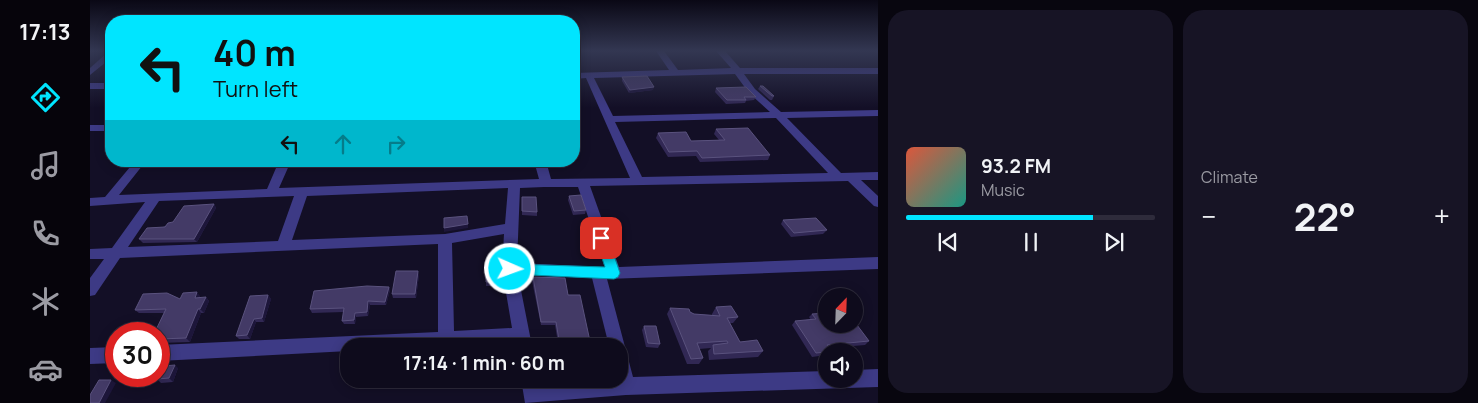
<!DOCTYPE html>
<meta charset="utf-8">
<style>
body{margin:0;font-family:Manrope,sans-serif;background:#171425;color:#f1f3f6;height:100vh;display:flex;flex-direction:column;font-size:19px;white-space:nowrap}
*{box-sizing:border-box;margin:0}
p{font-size:16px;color:#9b9ba3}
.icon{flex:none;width:28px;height:28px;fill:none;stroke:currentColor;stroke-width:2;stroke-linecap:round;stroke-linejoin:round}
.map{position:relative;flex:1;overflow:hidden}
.panel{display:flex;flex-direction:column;gap:10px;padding:10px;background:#08060f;width:600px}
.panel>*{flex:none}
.hud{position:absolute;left:15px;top:15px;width:475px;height:152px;border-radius:20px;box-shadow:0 2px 12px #0003,0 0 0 1px #2e2b3b;background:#00e5ff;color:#111;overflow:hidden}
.needle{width:32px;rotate:23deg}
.fabs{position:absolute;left:728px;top:288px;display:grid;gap:10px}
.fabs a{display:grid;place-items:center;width:45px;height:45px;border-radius:50%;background:#0e0b1c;box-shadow:0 2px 12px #0003,0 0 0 1px #2e2b3b;font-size:25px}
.speed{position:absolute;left:15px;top:322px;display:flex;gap:10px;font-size:25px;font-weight:700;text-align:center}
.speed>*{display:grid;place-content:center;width:65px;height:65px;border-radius:50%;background:#0e0b1c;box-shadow:0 2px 12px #0003,0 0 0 1px #2e2b3b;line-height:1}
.speed .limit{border:8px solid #d22;background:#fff;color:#111}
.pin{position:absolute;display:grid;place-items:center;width:42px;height:42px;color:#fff;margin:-21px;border-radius:10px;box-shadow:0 2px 8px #0006}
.me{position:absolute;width:55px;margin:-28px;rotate:92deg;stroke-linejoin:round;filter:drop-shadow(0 0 4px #0008)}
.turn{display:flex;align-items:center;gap:18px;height:105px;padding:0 25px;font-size:22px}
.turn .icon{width:65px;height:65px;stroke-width:2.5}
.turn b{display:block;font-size:35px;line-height:42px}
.lanes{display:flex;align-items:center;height:48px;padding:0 25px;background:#0003;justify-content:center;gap:25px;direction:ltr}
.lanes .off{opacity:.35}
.big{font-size:38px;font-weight:700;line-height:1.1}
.panel .card{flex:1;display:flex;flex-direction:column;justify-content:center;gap:8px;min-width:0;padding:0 18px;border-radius:20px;background:#171425}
.song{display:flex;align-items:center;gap:15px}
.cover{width:60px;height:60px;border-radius:8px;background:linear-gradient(135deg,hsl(10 70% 55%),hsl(170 70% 35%))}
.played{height:5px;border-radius:2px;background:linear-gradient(90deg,#00e5ff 75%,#2e2b3b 75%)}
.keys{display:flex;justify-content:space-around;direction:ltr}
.heat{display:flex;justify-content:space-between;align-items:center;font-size:28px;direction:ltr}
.panel .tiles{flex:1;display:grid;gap:10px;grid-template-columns:repeat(2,1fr)}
.trip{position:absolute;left:250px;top:338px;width:288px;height:50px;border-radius:20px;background:#0e0b1c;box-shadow:0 2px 12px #0003,0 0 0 1px #2e2b3b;font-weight:700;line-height:50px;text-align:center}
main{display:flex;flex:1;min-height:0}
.dock{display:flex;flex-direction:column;width:90px;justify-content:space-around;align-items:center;background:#06040b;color:#9b9ba3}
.dock .icon{width:35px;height:35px}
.dock .current{color:#00e5ff}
.dock b{font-size:22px;color:#f1f3f6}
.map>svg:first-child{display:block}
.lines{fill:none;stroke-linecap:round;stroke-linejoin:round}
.street{fill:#3d3a85;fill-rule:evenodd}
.wall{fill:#312854}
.shaded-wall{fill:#1d163a}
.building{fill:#433a66;stroke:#5a527e}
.route{fill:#00e5ff;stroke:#0095a6}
</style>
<main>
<nav class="dock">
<b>17:13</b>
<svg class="icon current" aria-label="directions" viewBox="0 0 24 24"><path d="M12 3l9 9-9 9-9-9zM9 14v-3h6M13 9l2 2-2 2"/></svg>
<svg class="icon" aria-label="music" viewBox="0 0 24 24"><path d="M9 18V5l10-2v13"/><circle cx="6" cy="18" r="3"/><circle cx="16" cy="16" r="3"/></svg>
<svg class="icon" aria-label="phone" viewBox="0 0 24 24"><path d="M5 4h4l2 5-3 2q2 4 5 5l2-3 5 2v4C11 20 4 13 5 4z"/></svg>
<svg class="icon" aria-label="climate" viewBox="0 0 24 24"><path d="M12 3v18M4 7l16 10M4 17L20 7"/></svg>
<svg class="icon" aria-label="car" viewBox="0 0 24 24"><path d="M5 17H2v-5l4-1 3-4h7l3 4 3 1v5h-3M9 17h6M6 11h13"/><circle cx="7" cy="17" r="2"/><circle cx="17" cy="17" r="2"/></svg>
</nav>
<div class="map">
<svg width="788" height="403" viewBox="0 0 788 403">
<rect width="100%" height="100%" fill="#130f26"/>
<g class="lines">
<g class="street">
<path d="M566 51H574L588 70 641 68 626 51H635L650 68H788V74H654L665 89 691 112 788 110V116L697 118 751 173 788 172V180H771L788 196V207L784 206 758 181 500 186 529 267 788 257V269L517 279 543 377 736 371V379H764V370L788 369V387L536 395 435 403 431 379H449L450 382 529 379V346H519L502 278 428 275 442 346H426L425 343 359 346H259V351L69 361V345L348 332V244L30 258 5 295 0 296V278L14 259H0V249L22 248 55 202 0 206V198L15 197 45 161H56L29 195 177 189 189 161H201L189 188 449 179 444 161H456L461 179 540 178 496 78 484 79V73L579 70ZM645 74 659 93 680 112 523 116 504 78ZM686 118 738 173 552 177 525 122ZM454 187H488L515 267 427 263 430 188ZM418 188 415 224 355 234 202 240 217 196ZM204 196 188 241 38 247 69 201ZM414 234 412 269 422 328 364 331 362 243Z"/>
<path d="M18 52H21V58L0 75V68Z"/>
<rect x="0" y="83" width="21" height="6"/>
<rect x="0" y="125" width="21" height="6"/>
<path d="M26 347V363L0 364V348Z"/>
</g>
</g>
<g class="wall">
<path d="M532 77 563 90 539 93 532 81Z"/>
<path d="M670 86 684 96 682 100H680L668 89Z"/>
<path d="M626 88 666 97 664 100 656 101 655 103 636 104 625 92Z"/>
<path d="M626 129 680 155 678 160 610 162 606 156 578 157 566 138 568 133 601 141 629 140 624 134Z"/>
<path d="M479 196 496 210 495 214 483 215 478 200Z"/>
<path d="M432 197 447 212V216L432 215Z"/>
<path d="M124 204 126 208 107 242 53 243 49 239 83 222Z"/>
<path d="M693 220 737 230 733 234 701 237 691 224Z"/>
<path d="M396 270 408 282 407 286H396Z"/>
<path d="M329 275 326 298H303L302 294Z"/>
<path d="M443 277 478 295 501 346H488L487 343H468L465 325H451L442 281Z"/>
<path d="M299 287 300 290 296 305H280L278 316 266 317 265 324H254L252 321 254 312 222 313 220 309Z"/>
<path d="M178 295 181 299 174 322H166L160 339H149L146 336Z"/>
<path d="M110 296V298L116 297 119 301 114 313H111L100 342 69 343V334L75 313H49L45 310Z"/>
<path d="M626 307 648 317 643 323H640L650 342 673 351 668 357 619 360 618 351 621 348 609 349 613 358 609 364H597L577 314 580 308 600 312 604 314 622 315V314Z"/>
<path d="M722 314 779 341 775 345 739 348 736 351V355L722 357 702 325 705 321 721 320 719 317Z"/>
<path d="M554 326 570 344 568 348 556 347 552 330Z"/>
<path d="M88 368 83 382 71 383 67 379Z"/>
<path d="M450 379H473L451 380Z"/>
</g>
<g class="shaded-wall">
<path d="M564 87 563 90 539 93 540 90Z"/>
<path d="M124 204 126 208 107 242 104 239Z"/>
<path d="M378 224V228L354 232V228Z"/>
<path d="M328 271 329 275 326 298 325 294Z"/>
<path d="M299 287 300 290 296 305 295 302Z"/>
<path d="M107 292 110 296 108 302 105 298Z"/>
<path d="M178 295 181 299 174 322 172 318Z"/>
<path d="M116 297 119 301 114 313 110 309Z"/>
<path d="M278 301 280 305 278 316 277 312Z"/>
<path d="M108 309 111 313 100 342 96 338Z"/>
<path d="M265 313 266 317 265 324 264 320Z"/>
<path d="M164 319 166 322 160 339 157 335Z"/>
<path d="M85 365 88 368 83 382 79 378Z"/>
<path d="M21 380 26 383 15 403H9Z"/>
</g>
<g class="building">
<path d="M557 76 564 87 540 90 532 77Z"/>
<path d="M670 86H673L684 96H682Z"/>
<path d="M656 87 666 97H654L656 100H637L626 88Z"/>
<path d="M658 128 680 155 612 158 607 151 579 152 568 133 596 132 601 141 635 140 626 129Z"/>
<path d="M491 195 496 210 484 211 479 196Z"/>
<path d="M432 197H446L447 212 432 211Z"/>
<path d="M124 204 104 239H49L57 228 75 227 78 223 83 222 94 206Z"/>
<path d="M377 216 378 224 354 228V218Z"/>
<path d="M726 218 737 230 704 233 693 220Z"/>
<path d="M396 270H407L408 282H396Z"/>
<path d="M306 271H328L325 294H302Z"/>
<path d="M443 277 475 278 478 295H490L501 346H490L488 339 469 340 466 322H451Z"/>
<path d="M277 286 299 287 295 302 278 301 277 312 265 313 264 320 252 321 254 308 220 309 224 291Z"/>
<path d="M107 292 105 298 116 297 110 309H108L96 338 69 339V334H64L76 309 45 310 53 294 77 293 90 299 93 293Z"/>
<path d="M178 295 172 318 164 319 157 335 146 336 160 296Z"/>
<path d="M641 306 648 317 637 318 650 342 667 340 673 351 624 354 623 345 638 343 637 341 607 343 613 358 601 359 580 308 599 309 600 312 604 314 630 316 626 307Z"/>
<path d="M736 313V324H764V321L779 341 737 345 742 351H736V352L726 353 705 321 726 319 722 314Z"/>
<path d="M554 326H566L570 344 558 343Z"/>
<path d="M85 365 79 378 67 379 73 366Z"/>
<path d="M9 380H21L9 403H0V395Z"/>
</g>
<linearGradient id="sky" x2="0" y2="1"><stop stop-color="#0a0815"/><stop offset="0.47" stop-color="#333752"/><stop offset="1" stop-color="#333752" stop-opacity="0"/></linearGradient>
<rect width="788" height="108" fill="url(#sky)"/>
<path class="route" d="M511 233 516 234 518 238 530 273 528 277 524 279 420 274 415 273 413 269 415 265 420 264 515 267 505 238 507 234Z"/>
</svg>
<div class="fabs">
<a><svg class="needle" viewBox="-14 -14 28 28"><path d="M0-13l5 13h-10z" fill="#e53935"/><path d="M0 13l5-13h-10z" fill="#9b9ba3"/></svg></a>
<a><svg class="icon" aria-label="sound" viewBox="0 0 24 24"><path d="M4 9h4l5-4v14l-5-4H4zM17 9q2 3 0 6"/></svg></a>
</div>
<div class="speed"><div class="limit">30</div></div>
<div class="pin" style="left:511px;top:238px;background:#d93025"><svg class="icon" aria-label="arrive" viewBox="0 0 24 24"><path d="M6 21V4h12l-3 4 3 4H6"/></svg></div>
<svg class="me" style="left:420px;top:269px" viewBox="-20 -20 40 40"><circle r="17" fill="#00e5ff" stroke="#fff" stroke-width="3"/><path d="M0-11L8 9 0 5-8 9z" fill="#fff"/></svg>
<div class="trip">17:14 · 1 min · 60 m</div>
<div class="hud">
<div class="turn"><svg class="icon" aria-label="left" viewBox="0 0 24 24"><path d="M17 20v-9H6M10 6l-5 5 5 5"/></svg><div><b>40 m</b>Turn left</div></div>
<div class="lanes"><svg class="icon" aria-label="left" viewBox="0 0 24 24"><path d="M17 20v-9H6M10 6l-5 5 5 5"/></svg><svg class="icon off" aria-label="ahead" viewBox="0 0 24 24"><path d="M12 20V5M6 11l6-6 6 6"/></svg><svg class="icon off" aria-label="right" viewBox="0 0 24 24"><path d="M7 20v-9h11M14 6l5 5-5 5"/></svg></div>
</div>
</div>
<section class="panel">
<div class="tiles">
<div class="card">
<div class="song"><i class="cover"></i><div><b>93.2 FM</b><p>Music</p></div></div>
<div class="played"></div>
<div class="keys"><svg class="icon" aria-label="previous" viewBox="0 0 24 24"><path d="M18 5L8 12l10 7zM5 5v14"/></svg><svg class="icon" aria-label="pause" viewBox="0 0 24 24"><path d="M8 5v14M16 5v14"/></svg><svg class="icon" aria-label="next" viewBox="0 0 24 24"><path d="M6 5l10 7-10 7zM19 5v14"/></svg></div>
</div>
<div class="card"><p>Climate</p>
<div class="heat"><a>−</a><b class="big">22°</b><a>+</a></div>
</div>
</div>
</section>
</main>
